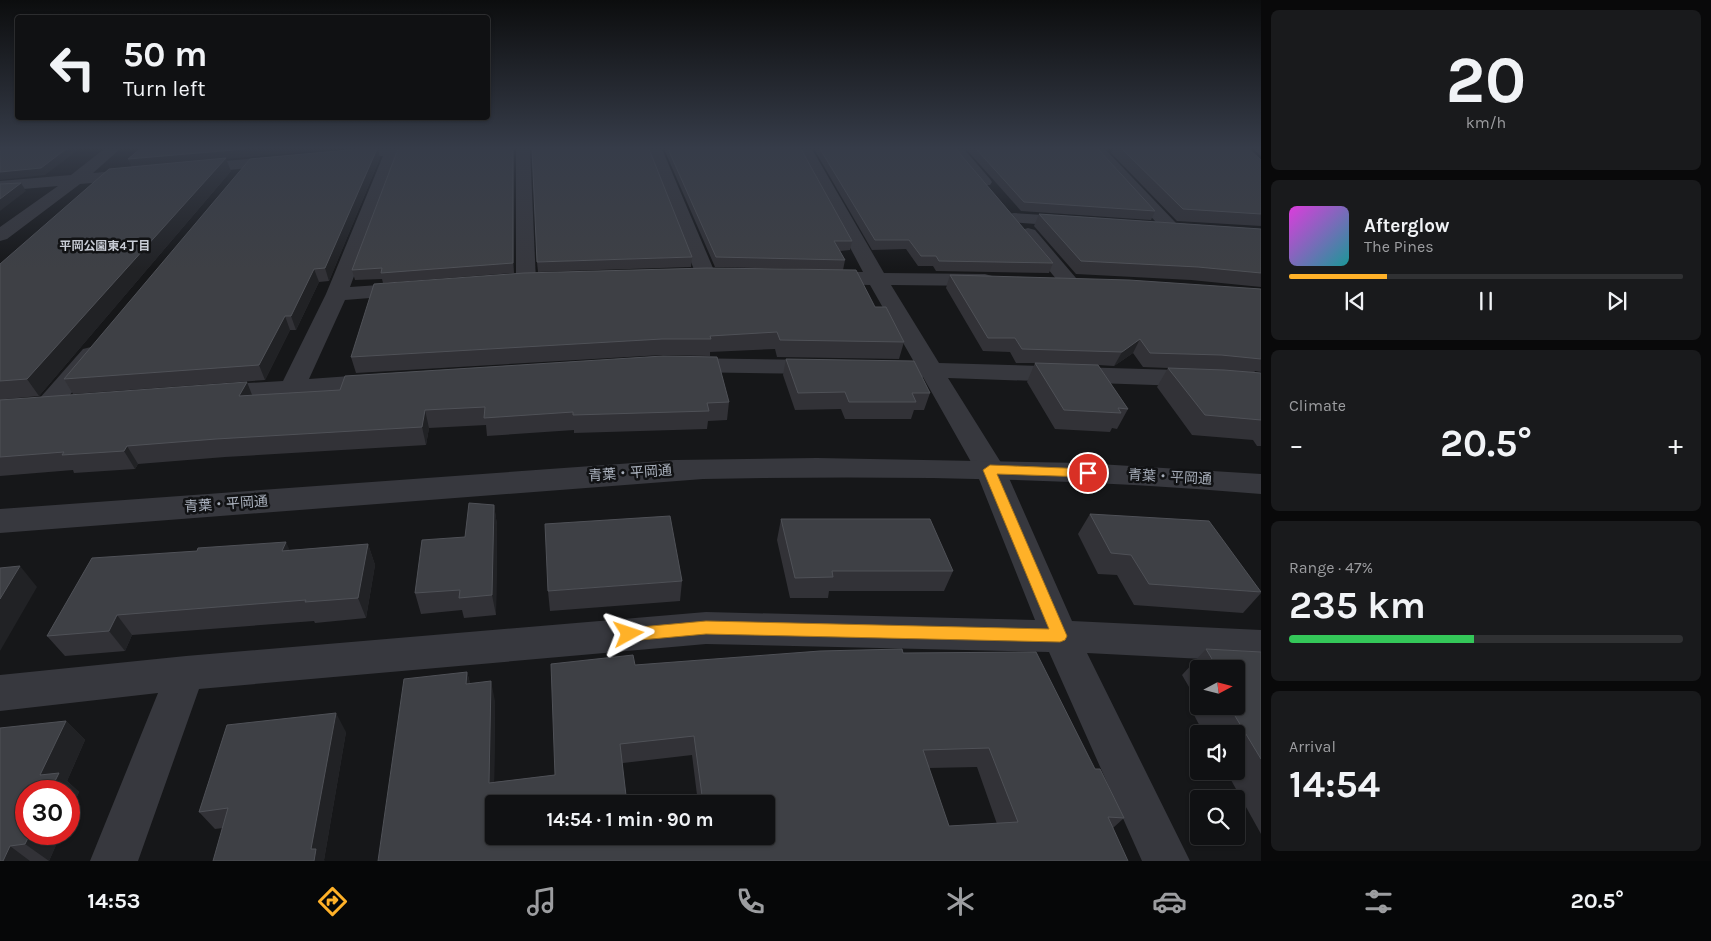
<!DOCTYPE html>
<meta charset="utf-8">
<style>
body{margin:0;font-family:Karla,"Noto Sans JP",sans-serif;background:#191a1c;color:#f1f3f6;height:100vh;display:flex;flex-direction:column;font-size:19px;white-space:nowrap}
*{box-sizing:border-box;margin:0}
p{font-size:16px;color:#9c9da0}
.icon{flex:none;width:28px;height:28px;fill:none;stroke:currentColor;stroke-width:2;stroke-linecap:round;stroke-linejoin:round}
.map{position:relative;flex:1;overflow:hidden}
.side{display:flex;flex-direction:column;gap:10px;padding:10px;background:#09090a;width:450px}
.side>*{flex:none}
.banner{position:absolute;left:15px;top:15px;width:475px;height:105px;border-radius:5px;box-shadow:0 1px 4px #0004,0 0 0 1px #303133;background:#101113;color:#f1f3f6;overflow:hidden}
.needle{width:32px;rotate:83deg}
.controls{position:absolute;left:1190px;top:660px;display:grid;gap:10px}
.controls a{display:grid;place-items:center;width:55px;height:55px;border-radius:5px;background:#101113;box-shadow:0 1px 4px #0004,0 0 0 1px #303133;font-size:25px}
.speed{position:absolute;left:15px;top:780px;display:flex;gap:10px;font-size:25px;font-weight:700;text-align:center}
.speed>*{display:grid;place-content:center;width:65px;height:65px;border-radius:50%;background:#101113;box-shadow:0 1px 4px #0004,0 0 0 1px #303133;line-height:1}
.speed .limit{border:8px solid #d22;background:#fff;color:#111}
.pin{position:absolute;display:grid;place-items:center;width:42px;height:42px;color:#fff;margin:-21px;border:2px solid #fff;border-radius:50%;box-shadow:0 1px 5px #0007}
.me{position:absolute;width:55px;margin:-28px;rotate:85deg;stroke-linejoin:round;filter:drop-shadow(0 0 4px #0008)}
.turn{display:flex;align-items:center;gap:18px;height:105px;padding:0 25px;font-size:22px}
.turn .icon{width:65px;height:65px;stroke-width:2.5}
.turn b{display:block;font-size:35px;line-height:42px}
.big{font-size:38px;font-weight:700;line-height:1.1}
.side .card{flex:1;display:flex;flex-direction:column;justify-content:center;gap:8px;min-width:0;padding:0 18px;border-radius:8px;background:#191a1c}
.side .dial{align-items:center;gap:0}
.dial b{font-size:65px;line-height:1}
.song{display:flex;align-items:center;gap:15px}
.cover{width:60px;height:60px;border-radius:8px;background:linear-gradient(135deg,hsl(300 70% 55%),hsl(180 70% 35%))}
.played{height:5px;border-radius:2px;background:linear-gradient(90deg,#ffb128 25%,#303133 25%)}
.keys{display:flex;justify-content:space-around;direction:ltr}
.heat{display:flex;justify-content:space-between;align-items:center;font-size:28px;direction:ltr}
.charge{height:8px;border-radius:4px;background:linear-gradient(90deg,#34c759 47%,#303133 0)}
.trip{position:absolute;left:485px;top:795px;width:290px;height:50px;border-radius:5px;background:#101113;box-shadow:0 1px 4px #0004,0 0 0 1px #303133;font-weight:700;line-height:50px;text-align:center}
.dock{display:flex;height:80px;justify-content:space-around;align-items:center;background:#060708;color:#9c9da0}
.dock .icon{width:35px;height:35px}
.dock .on{color:#ffb128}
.dock b{font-size:22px;color:#f1f3f6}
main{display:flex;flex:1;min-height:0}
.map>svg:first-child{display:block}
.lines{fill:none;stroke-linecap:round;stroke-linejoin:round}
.minor{fill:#37383e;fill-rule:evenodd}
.tertiary{fill:#37383e;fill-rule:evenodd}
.wall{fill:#323237;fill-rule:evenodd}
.shaded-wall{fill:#212225}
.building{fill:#3e4045;stroke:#4f5157;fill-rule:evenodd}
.route{fill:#ffb128;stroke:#a6731a}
.labels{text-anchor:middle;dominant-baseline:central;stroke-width:5;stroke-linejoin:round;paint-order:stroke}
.far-neighbourhood-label{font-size:12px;font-weight:bold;fill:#c9cdd6;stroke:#111214}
.street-label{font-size:14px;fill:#a7aeba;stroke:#111214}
</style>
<main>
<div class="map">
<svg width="1261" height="861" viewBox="0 0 1261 861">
<rect width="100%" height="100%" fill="#161719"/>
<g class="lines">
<g class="minor">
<path d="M104 149H120L93 173 138 169 144 171 146 174 144 177 138 179 80 184 7 239 0 241V227L58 186 0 191V181L71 175Z"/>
<path d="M359 149H415L413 152 399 154 350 287 408 283 415 285 419 289 415 293 408 295 345 300 309 379 378 374 387 377 391 382 387 387 378 390 214 401 205 398 201 393 205 388 214 385 283 381 326 294 383 156 342 159 337 158 335 155 337 152Z"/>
<path d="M516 149H530L536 281 533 285 526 287 519 285 516 281Z"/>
<path d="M648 149H662L716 275 713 279 706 281 699 279 696 275Z"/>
<path d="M798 149H812L884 273 985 274 992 276 995 280 992 284 985 286 891 285 939 363 1212 371 1261 376V392L1212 387 948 378 1005 469 1072 621 1261 630V662L1087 653 1190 861H1142L1049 652 706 644 199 689 138 861H90L158 693 0 711V675L186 656 706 612 1035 620 975 469 923 377 880 375 871 373 868 368 871 363 880 361 914 362 870 285 823 284 816 282 813 278 816 274 823 272H863Z"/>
<path d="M949 149H964L990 179 992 182 990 185H978Z"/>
<path d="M1090 149H1105L1176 223 1179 227 1176 231 1170 232 1164 231Z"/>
<path d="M282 156 287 158 290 161 287 164 190 174 184 172 182 169 184 166 190 164Z"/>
<path d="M1014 213 1075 217 1081 218 1084 222 1081 226 1075 227 1008 222 1005 218 1008 214Z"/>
<path d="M1028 228 1035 230 1076 278 1079 282 1076 286 1069 288 1062 286 1019 234 1021 230Z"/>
<path d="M91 347 99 349 103 354 57 411 48 413 39 411 35 405 39 399 83 349Z"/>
<path d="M683 358 822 360 831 362 834 367 831 372 822 374 683 372 674 370 671 365 674 360Z"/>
</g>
<path class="tertiary" d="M817 458 1082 463 1261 474V494C1076 478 889 475 703 479L0 533V509L675 460Z"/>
</g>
<g class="wall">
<path d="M514 149V273L383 283 382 279 355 280 352 270Z"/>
<path d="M664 149H801L852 241 850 250 840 251 845 260 843 270 715 267Z"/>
<path d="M814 149H956L1053 263 1049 273 936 271 933 266H918L906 249 872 250Z"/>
<path d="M966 149H1098L1155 211 1151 220 1021 211Z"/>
<path d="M1113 149H1249L1261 160V226L1177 221 1111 153Z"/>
<path d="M1253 149H1261V156Z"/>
<path d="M380 158 329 281 319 282 296 330H290L265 380 73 394 64 379Z"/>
<path d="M226 159 231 171 39 396 6 399 252 395 729 402 727 420 708 421 707 429 574 433V430L487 436 486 425 429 428 426 445 225 457 138 464 135 469 74 473 73 470 0 476V264Z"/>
<path d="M1039 214 1261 229V287L1191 280 1076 274 1034 226Z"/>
<path d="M692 257 691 267 538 272 537 262Z"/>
<path d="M950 275 1261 289V372L1255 371 1254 373H1261V446H1257L1253 440 1192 435 1157 387 1168 368 1143 367 1133 353 1114 366 1098 365 1128 409 1117 429 1112 428 1110 432 1055 429 1027 382 1035 363H1016L1010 352 983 351 946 288Z"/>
<path d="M875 307 904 342 899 359 777 357 775 349 710 352V356L662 355 356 373 351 357Z"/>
<path d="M786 359 930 393 924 410H914L911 419H845L841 409 795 410 783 375Z"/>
<path d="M494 505 497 525 496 615 464 618 462 610 421 614 415 593Z"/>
<path d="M1090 514 1261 593 1243 613 1134 605 1117 575 1098 574 1078 534Z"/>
<path d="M781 519 953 571 944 591H829L828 598H790L777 540Z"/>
<path d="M368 544 375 565 366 618 315 623 314 621 132 635 125 651 65 656 47 636 289 550Z"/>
<path d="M682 581 680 601 550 611 548 591Z"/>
<path d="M1206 649 1261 652V834L1226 771H1236V734H1204L1194 715 1201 708 1200 706H1236V669H1199V704L1182 675Z"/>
<path d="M903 653 1095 769 1124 818 1113 828 378 861 467 672 470 683 495 701 494 782 555 775 635 665ZM692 755 698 803 494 836 623 763ZM977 767 997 824 949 826 929 768Z"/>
<path d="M66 721 85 740 67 781 79 792 49 861H0Z"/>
<path d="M346 732 324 860 223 828 215 829 199 812Z"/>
</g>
<g class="shaded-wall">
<path d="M66 149H78V150L45 175 0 180V172Z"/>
<path d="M245 149H339L226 159 231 171 39 396 27 379 132 168 128 159Z"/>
<path d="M377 149H378L380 158 329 281 325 268Z"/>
<path d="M513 149H514V273L513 263Z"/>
<path d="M21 183 26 191 0 211V199Z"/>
<path d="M314 269 319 282 296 330 291 316Z"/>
<path d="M285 316 290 330 265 380 259 365Z"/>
<path d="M1140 339 1133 353 1114 366 1122 352Z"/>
<path d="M247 382 254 400 239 396Z"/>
<path d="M425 410 429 428 426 445 422 427Z"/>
<path d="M127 446 138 464 135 469 124 451Z"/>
<path d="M494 505 497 525 496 615 492 595Z"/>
<path d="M286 542 295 562 282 551Z"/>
<path d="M368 544 375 565 366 618 358 598Z"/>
<path d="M20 566 37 587 0 651V599Z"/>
<path d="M117 615 132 635 125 651 109 631Z"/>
<path d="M467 672 472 691 466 684Z"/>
<path d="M491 681 495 701 494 801 489 783Z"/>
<path d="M336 713 346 732 324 860 325 861H314L311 849Z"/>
<path d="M66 721 85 740 67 781 79 792 69 815V791H50L40 775Z"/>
<path d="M30 834H61L49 861 25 844Z"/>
<path d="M10 846 30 861H3Z"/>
</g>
<g class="building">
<path d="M0 149H66L41 168 0 172Z"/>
<path d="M140 149H245L128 159Z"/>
<path d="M359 149H377L325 268 314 269 291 316H285L259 365 64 379 250 159Z"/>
<path d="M398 149H513V263L381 273 382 268 352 270Z"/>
<path d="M532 149H649L692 257 537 262Z"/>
<path d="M668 149H801L852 241H834L845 260 716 257Z"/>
<path d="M820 149H956L1053 263 939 261 936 256H921L909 240H875Z"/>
<path d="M976 149H1098L1155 211 1024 202Z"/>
<path d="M1122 149H1249L1261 160V214L1183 209Z"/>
<path d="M226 158 27 379 0 381V264L109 169Z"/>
<path d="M21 183 0 199V184Z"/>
<path d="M1039 214 1261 229V273L1198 267 1081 261Z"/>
<path d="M707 268 856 270 875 307H886L904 342 780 340 777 332 710 336 711 339H662L351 357 374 284 524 273Z"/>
<path d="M950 275 1129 280 1261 289V359L1221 355 1150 353 1140 339 1122 352 1022 349 1015 338H988Z"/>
<path d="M663 356 717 357 729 402 707 403 709 411 573 415V412L484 418 485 407 425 410 422 427 216 439 127 446 124 451 62 455 64 452 0 457V400L247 382 239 396 340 390 345 376Z"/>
<path d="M786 359 914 361 930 393H912L916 402H849L845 392 798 393Z"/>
<path d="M1035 363 1098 365 1128 409 1118 408 1121 413 1064 410Z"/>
<path d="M1168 368 1224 370 1261 373V420L1205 415Z"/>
<path d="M469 503 494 505 492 595 459 598 460 590 415 593 422 540 465 537Z"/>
<path d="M1090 514 1209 521 1261 592 1149 584 1131 555 1111 553Z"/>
<path d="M670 516 682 581 548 591 545 524Z"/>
<path d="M781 519H930L953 571H832L833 577 795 578Z"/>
<path d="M286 542 282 551 368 544 358 598 305 602 306 600 117 615 109 631 47 636 92 558 197 551 198 548Z"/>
<path d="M20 566 0 599V568Z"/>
<path d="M902 649 903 653 1036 652 1095 769H1100L1124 818 1108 817 1128 861H378L404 679 467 672 466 684 491 681 489 783 555 775 551 664 633 655 635 665 820 651ZM694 736 703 803 693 804H766V836H494V804H627L620 744ZM989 748 1018 822 949 826 923 750Z"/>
<path d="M1206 649 1261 652V759L1229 706H1236V669H1218Z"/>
<path d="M336 713 311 849H316L314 861H213L228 808 199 812 227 725Z"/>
<path d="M66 721 40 775 59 773 50 791H26V834H30L25 844 10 846 3 861H0V728Z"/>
</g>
<linearGradient id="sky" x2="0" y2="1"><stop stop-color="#0c0d0e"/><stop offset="0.55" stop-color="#363c49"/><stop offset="1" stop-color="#363c49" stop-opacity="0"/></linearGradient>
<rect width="1261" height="269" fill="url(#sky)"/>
<path class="route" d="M990 465 1088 469 1094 473 1088 477 997 474 1067 636 1065 640 1060 642 706 634 629 641 623 639 621 634 623 630 629 628 706 621 1049 629 983 470Z"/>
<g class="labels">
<g class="far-neighbourhood-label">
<text x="105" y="246">平岡公園東4丁目</text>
</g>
<g class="street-label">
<text transform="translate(630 473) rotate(-4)">青葉・平岡通</text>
<text transform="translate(1170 477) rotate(3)">青葉・平岡通</text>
<text transform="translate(226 504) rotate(-4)">青葉・平岡通</text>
</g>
</g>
</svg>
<div class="controls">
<a><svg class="needle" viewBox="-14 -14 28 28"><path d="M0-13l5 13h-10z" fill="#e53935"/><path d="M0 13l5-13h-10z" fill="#9c9da0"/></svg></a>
<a><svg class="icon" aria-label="sound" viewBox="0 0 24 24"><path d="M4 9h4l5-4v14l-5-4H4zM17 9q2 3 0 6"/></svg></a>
<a><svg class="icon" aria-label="search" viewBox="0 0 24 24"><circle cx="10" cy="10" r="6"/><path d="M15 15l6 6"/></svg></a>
</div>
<div class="speed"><div class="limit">30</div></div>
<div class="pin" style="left:1088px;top:473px;background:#d93025"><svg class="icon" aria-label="arrive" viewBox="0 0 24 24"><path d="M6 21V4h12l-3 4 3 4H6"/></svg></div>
<svg class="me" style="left:629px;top:634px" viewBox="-20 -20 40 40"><path d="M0-17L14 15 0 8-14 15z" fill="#ffb128" stroke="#fff" stroke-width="4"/></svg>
<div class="trip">14:54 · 1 min · 90 m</div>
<div class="banner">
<div class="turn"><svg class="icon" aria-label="left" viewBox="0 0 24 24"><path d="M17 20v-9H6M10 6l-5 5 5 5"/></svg><div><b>50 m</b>Turn left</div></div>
</div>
</div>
<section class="side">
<div class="card dial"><b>20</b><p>km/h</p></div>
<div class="card">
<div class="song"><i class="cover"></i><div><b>Afterglow</b><p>The Pines</p></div></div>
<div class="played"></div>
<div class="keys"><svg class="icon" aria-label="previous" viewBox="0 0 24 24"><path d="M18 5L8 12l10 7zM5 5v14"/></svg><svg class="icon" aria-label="pause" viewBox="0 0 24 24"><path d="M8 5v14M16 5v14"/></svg><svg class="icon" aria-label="next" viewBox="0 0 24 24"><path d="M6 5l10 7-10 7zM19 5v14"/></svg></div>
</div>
<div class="card"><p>Climate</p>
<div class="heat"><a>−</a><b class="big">20.5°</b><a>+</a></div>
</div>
<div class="card"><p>Range · 47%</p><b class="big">235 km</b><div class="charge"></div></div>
<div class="card"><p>Arrival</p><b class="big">14:54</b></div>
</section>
</main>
<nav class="dock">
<b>14:53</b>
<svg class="icon on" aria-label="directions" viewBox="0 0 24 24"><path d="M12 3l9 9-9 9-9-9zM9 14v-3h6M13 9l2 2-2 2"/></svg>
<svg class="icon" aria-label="music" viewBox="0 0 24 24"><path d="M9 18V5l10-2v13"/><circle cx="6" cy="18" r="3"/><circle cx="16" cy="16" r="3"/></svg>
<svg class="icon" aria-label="phone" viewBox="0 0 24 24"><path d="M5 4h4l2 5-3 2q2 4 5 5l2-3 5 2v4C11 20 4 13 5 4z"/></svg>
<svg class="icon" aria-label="climate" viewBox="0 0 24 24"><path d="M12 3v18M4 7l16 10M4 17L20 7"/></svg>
<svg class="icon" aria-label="car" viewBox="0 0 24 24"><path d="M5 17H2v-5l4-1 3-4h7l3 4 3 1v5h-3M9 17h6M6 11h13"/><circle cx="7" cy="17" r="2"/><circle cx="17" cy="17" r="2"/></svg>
<svg class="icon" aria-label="filters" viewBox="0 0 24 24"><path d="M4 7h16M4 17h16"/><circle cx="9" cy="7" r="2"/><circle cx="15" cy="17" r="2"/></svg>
<b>20.5°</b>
</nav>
